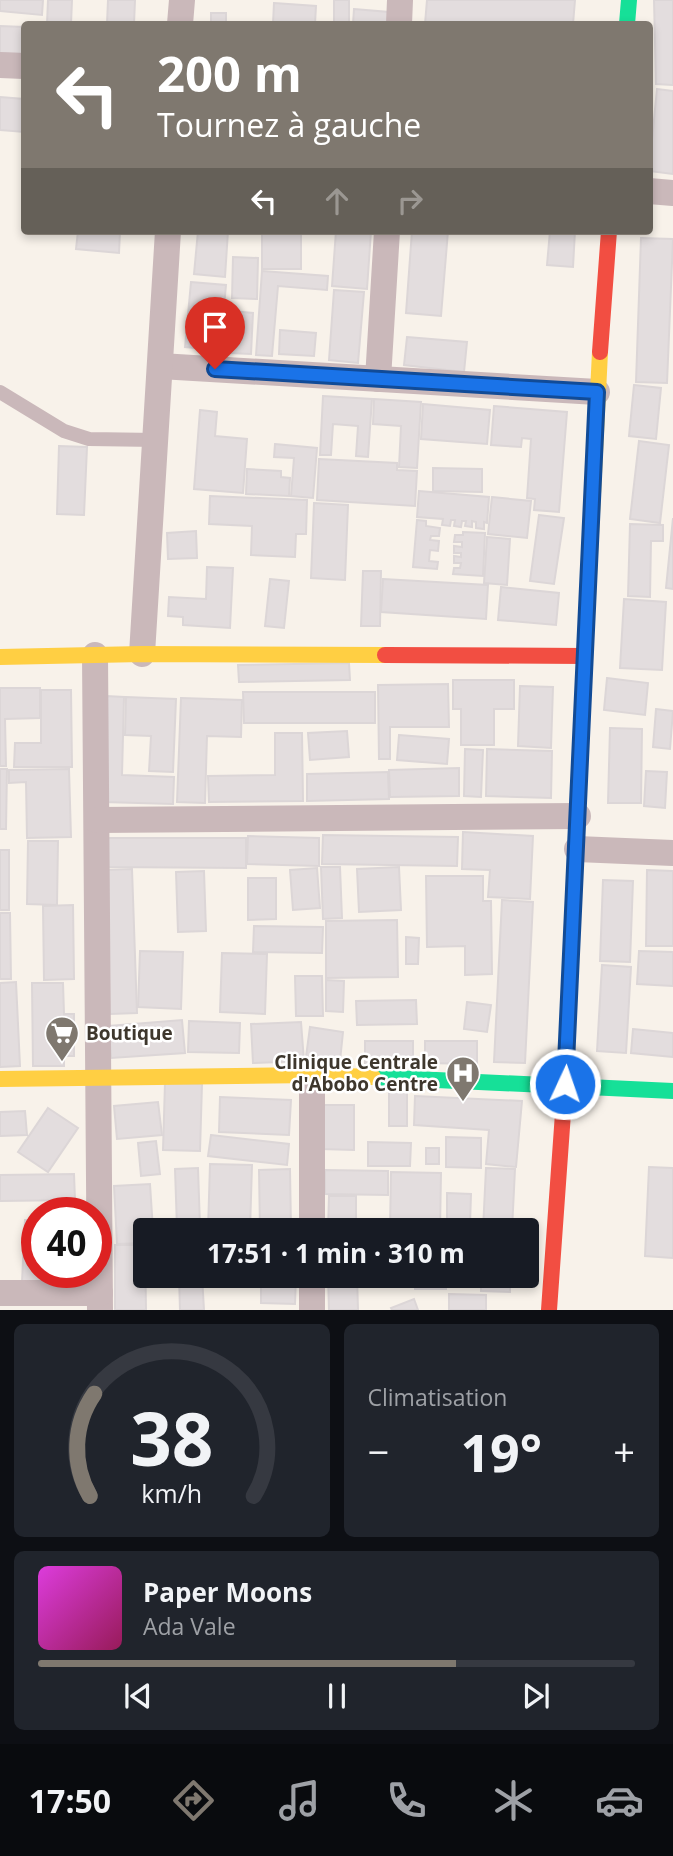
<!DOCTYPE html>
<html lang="fr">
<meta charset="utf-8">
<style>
body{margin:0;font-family:"Open Sans",sans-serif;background:#20242c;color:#f1f3f6;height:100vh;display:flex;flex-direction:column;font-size:26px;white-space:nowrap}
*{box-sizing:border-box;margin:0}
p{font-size:23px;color:#9ea1a6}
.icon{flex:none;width:38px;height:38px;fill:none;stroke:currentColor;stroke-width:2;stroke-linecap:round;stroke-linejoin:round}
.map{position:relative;height:1310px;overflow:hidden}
.sheet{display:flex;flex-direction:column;gap:14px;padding:14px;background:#0d0f14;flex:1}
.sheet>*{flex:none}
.banner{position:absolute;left:21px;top:21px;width:632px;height:214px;border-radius:7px;box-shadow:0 4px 10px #0003;background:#7f786f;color:#fff;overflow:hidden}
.speed{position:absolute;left:21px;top:1197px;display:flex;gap:14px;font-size:35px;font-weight:700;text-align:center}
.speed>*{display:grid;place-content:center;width:91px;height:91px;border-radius:50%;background:#171b24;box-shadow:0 4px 10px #0003;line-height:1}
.speed .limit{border:10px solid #d22;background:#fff;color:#111}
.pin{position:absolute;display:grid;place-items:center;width:60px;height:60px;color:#fff;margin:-72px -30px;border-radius:50% 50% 50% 0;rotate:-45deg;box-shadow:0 0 7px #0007}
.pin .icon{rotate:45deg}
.me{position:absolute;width:77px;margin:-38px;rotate:3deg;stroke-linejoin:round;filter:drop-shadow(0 0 5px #0008)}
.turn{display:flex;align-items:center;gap:24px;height:147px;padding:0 21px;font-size:32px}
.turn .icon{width:91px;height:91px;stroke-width:2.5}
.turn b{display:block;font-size:49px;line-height:60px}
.lanes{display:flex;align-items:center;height:66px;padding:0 21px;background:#0003;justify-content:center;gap:35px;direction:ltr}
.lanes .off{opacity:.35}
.big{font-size:52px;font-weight:700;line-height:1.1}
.sheet .card{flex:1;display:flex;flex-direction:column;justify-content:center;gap:10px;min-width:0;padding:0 24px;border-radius:10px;background:#20242c}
.sheet .dial{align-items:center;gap:0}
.dial svg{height:182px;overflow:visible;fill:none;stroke:#363941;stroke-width:7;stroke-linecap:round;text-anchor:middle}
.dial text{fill:#f1f3f6;stroke:none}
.song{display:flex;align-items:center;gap:21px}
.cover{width:84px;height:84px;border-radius:10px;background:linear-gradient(135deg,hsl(300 70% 55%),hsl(330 70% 35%))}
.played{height:7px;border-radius:4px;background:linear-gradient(90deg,#7f786f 70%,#363941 70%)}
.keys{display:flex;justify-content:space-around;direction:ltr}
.heat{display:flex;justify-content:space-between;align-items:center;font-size:38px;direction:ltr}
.sheet .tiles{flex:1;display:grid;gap:14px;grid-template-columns:1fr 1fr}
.card:last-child{grid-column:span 2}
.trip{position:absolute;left:133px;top:1218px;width:406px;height:70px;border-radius:7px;background:#171b24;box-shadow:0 4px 10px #0003;font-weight:700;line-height:70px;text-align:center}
.dock{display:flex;height:112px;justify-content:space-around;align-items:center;background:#090b0e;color:#9ea1a6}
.dock .icon{width:49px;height:49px}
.dock .current{color:#7f786f}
.dock b{font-size:32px;color:#f1f3f6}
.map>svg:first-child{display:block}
.building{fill:#e3ddde;stroke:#dcd6d7;stroke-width:2}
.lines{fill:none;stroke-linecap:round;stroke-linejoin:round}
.lane{stroke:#cab8ba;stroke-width:14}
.street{stroke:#cab8ba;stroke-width:26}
.fast{stroke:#16e098;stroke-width:16}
.slow{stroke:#ffcf43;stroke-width:16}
.jam{stroke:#f24e42;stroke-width:16}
.route-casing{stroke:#114b97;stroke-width:18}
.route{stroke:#1a73e8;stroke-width:12}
.labels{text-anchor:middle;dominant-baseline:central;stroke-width:5;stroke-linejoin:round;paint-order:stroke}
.poi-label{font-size:19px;font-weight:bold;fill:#3e372d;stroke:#fff;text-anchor:start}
</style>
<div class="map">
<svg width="673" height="1310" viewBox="0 0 673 1310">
<rect width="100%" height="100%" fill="#f8f2ea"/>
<g class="building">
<path d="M0 0H43L42 15 0 11Z"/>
<path d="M48 0H72L71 24H47Z"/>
<path d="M108 0H135L134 24H107Z"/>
<rect x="334" y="0" width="15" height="24"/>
<path d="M427 0H575L573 24H425Z"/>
<path d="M654 0H673V85L656 84Z"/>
<path d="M274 3 316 6 315 24H273Z"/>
<path d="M354 9 389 12V24H353Z"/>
<rect x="211" y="13" width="15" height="11"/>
<path d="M0 26 24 27V54L0 53Z"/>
<path d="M657 89 673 91V174L649 171Z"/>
<path d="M0 97 24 99V132L0 130Z"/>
<path d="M78 231H120L119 253 76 249Z"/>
<path d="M198 231H228L225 277 194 274Z"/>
<rect x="262" y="231" width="39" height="38"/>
<path d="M336 231H371L367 289 332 286Z"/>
<path d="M412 231H448L441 316 406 313Z"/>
<path d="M550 231H575L573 267 547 265Z"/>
<path d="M641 238 673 239 667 383 636 382Z"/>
<path d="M233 257 258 258 257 299 232 298Z"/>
<path d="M262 271 328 276 327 290 278 286 272 356 256 355Z"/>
<path d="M191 282 226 285 220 350 185 347Z"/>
<path d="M334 290 364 292 358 363 329 360Z"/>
<path d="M232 311 253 313 251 354 229 353Z"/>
<path d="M280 330 316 333 314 356 279 354Z"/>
<path d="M407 337 467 342 464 372 404 365Z"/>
<path d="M634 385 661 388 656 439 629 436Z"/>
<path d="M323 396 372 399 368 457 356 456 358 426 333 424 331 455H320Z"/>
<path d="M374 399 421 402 417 468 399 467 401 426 373 424Z"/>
<path d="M423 404 490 410 487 444 421 439Z"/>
<path d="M494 406 567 412 559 512 534 510 535 499 527 498 531 439 522 438 521 447 491 445Z"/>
<path d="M200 410 217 412 215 436 247 439 243 493 194 489Z"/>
<path d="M639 441 669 445 660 523 630 519Z"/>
<path d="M275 444 317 448 313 498 291 496 294 458 274 457Z"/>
<path d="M59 446 87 447 84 515 57 514Z"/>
<path d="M319 459 397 463V470L417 471 415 506 317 500Z"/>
<path d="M433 468 482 469V492L433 491Z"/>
<path d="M247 469 281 471V477L290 478 289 496 246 494Z"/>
<path d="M419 491 489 497 487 523 484 522V529L476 528V522L472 521V527L465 526 466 521H462L461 527 454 526 455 520H451L450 526 442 525 443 519 417 517Z"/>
<path d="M210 496 307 500 306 534H296L295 557 251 555 252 526 209 524Z"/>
<path d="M492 497 531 501 527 538 488 534Z"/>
<path d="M314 503 348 505 345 580 311 578Z"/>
<path d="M539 515 564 518 554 584 530 581Z"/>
<path d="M673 518V589L666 588Z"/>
<path d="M417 520 426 521V526L440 528 439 536H431L430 540 439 541 438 551 430 550 429 561 438 562 437 569 413 567Z"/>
<path d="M630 524 663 525V541H651L650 597 628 596Z"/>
<path d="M196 531 197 558 168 559 167 533Z"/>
<path d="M463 532 485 533 483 576 453 574 454 568H460L461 563H454V556L461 557V553H454V546L462 547V542H454L455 535H463Z"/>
<path d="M487 537 510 539 507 585 484 583Z"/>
<path d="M207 567 233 568 230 628 183 625V617L168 616 169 597 206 599Z"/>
<path d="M363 571H381L380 626H361Z"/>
<path d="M270 579 289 581 284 628 265 626Z"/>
<path d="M383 579 488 585 486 619 381 612Z"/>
<path d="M501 587 559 593 556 625 498 620Z"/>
<path d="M624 599 666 602 662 670 620 668Z"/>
<path d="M349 663 350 680 239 682 238 665Z"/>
<path d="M607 678 648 683 645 715 604 710Z"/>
<path d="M453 680H514V709H494V745H461V709H453Z"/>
<path d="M448 684 449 727H390V759H379L378 685Z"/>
<path d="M520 686 553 687 551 748 518 746Z"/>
<path d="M0 688H40V718L5 719 6 766H0Z"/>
<path d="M41 690H71L72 767H14L15 743H41Z"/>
<path d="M243 692H375V723H244Z"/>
<path d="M106 696 124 697 122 775 174 777 173 804 103 802Z"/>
<path d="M126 697 176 699 173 772 149 771 151 736 125 735Z"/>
<path d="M181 698 242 700 241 737 207 736 205 803 177 802Z"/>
<path d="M656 709 673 711 670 749 653 747Z"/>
<path d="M610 728 642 729 641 803H608Z"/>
<path d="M347 731 349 757 310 760 308 733Z"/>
<path d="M275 733H302L303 801 209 802 208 776 275 775Z"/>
<path d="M399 735 449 739 447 764 397 760Z"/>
<path d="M465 749 483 750 481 797 464 796Z"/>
<path d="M487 749 552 751 551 798 486 796Z"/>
<path d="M459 768V796L390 797 389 770Z"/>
<path d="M0 769H7L6 829H0Z"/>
<path d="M69 769 71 837 27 838 26 782 9 783V770Z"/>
<path d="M646 771 667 772 665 808 644 806Z"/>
<path d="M388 772 389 799 307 801V774Z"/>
<path d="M463 832 533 836 530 899 488 897 490 870 462 869Z"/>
<path d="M323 835 458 837 457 866 322 864Z"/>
<path d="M248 836 319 838V866L247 864Z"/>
<path d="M106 838H246V868L106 867Z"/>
<path d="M28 841H58L57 905 27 904Z"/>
<rect x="0" y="850" width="9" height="60"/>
<path d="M321 867H340L342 918 323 919Z"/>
<path d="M399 867 401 910 359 912 357 869Z"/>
<path d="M317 868 320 908 293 910 290 870Z"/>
<path d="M132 869 137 1013 110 1014 105 870Z"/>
<path d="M647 870 673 871V946H646Z"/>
<path d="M204 871 206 931 178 932 176 872Z"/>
<path d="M426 876H483V901H491L492 974 465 975V946L427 947Z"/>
<path d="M248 878H276V919L248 920Z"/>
<path d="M603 880 633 881 630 962 600 961Z"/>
<path d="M502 900 533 902 525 1063 494 1062Z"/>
<path d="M73 905 74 979 44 980 43 906Z"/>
<path d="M0 913H10L11 979H0Z"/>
<path d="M397 920 398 977 326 978V921Z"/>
<path d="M254 926 323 927 322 953 253 952Z"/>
<path d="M406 937 419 938 418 964H406Z"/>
<path d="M140 951 183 952 181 1009 138 1007Z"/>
<path d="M639 951 673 952V986L637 984Z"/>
<path d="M222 953 267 954 265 1014 220 1012Z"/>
<path d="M602 965 631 967 626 1053 597 1051Z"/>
<path d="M295 976H322L323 1016H296Z"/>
<path d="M326 980 344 981 343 1012 326 1011Z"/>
<path d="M16 982 20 1066 0 1067V983Z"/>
<path d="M32 983H63L64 1014H74V1056H64V1066H33Z"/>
<path d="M416 1000 417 1024 357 1025 356 1001Z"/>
<path d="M467 1002 491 1005 487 1032 464 1029Z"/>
<path d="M182 1020 185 1053 111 1058 109 1026Z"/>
<path d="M189 1021 240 1023 239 1053 188 1052Z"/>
<path d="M301 1022 304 1061 253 1063 251 1024Z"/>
<path d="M310 1027 343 1032 340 1061 306 1057Z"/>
<path d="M633 1029 673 1033V1057L631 1053Z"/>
<rect x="365" y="1041" width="48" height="22"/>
<path d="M425 1041H477V1064L425 1063Z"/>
<path d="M165 1083 202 1084 200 1151 163 1150Z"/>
<rect x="389" y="1087" width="18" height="39"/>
<path d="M415 1096 522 1101 516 1167 486 1164 489 1130 414 1125Z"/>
<path d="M220 1097 291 1100 289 1135 219 1132Z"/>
<path d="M158 1102 162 1135 117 1139 114 1106Z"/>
<path d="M321 1105H354V1150L321 1149Z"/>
<path d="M48 1108 78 1128 48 1172 18 1152Z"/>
<path d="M25 1111 27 1135 0 1136V1112Z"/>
<path d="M211 1135 289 1144 287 1165 208 1156Z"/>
<path d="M446 1137 481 1138V1168L446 1167Z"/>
<path d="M156 1141 160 1174 141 1176 138 1143Z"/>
<path d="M368 1142 411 1143 410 1166H368Z"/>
<rect x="426" y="1148" width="13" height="16"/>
<path d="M210 1164 252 1165 250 1230H208Z"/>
<path d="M649 1167 673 1168V1258L645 1256Z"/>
<path d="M198 1168 200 1227 177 1228 175 1169Z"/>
<path d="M486 1168 515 1169 512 1230H483Z"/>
<path d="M290 1169 291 1230H260L259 1170Z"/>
<path d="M325 1170 388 1171V1195L325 1194Z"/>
<path d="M391 1172 441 1173 440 1230H390Z"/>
<path d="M74 1174 75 1200 0 1201V1175Z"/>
<path d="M150 1184 153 1230H145V1243L117 1244 114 1186Z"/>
<path d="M447 1193 471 1194 470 1225 447 1224Z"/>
<path d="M329 1196H356V1230H328Z"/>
<path d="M25 1220H37V1272H68L67 1284 22 1282Z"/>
<path d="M115 1245H145L146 1310H115Z"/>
<path d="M179 1276H202L204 1310H180Z"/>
<path d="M261 1276H296L295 1304 261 1303Z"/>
<path d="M328 1276H357L358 1310H329Z"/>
<rect x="385" y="1276" width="21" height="10"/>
<rect x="415" y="1276" width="31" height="13"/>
<path d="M481 1276H510V1292L481 1291Z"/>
<path d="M449 1294 486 1295V1310H449Z"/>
<path d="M414 1299 418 1310H392L391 1308Z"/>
</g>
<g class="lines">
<path class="lane" d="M0 392 64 431 89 439 156 440"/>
<g class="street">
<path d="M180 24 182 0"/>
<path d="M399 24 400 0"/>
<path d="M0 65 24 66"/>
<path d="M649 191 673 193"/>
<path d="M160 366 597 392"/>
<path d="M378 379 387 231"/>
<path d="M142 654 168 231"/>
<path d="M95 655 100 1310"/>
<path d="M97 820 578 816"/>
<path d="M577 849 673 853"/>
<path d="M312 1075V1230"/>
<path d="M312 1276V1310"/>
<path d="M0 1293H100"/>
</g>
<g class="fast">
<path d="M627 24 629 0"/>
<path d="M373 1077 673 1091"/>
</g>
<g class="slow">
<path d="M0 657 142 654 385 655"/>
<path d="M581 737 600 352"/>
<path d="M0 1079 312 1075 373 1077"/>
</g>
<g class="jam">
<path d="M600 352 609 231"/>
<path d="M385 655 585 656"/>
<path d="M549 1310 565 1085 581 737"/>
</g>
</g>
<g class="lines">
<g class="route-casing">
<path id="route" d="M215 369 597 392 565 1084"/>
</g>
<use href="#route" class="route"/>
</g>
<defs>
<g id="supermarket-pin" transform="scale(1.75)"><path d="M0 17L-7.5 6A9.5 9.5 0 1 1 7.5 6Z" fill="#7f786f" stroke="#fff"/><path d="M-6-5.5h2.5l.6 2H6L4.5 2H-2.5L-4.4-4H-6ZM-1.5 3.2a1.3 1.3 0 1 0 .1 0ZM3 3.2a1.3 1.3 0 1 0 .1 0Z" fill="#fff"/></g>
<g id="hospital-pin" transform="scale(1.75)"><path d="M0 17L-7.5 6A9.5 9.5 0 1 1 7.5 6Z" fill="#7f786f" stroke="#fff"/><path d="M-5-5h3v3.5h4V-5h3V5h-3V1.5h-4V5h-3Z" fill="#fff"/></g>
</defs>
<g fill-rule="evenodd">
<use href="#supermarket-pin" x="62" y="1033"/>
<use href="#hospital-pin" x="463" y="1073"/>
</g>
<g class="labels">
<g class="poi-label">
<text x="86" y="1033">Boutique</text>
<text x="438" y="1062" text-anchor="end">Clinique Centrale<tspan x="438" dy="22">d'Abobo Centre</tspan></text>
</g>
</g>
</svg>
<div class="speed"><div class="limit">40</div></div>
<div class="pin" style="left:215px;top:369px;background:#d93025"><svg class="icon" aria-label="arrive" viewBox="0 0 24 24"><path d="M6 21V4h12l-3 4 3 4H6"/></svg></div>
<svg class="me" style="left:565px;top:1084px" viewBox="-20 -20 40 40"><circle r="17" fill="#1a73e8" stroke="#fff" stroke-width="3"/><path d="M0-11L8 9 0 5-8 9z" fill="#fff"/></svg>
<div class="trip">17:51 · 1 min · 310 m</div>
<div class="banner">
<div class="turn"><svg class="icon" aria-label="left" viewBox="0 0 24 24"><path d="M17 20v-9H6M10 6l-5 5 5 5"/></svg><div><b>200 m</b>Tournez à gauche</div></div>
<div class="lanes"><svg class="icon" aria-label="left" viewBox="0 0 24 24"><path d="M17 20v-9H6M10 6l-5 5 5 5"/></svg><svg class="icon off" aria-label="ahead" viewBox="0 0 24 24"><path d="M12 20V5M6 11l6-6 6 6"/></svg><svg class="icon off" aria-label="right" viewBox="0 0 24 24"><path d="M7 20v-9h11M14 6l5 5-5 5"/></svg></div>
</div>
</div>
<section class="sheet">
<div class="tiles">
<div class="card dial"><svg viewBox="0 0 100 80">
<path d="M14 69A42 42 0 1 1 86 69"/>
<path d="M14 69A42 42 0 0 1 16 24" stroke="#7f786f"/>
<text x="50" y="56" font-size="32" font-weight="700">38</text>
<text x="50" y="72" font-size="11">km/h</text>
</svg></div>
<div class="card"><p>Climatisation</p>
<div class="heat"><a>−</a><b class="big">19°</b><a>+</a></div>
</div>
<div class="card">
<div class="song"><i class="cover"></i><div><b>Paper Moons</b><p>Ada Vale</p></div></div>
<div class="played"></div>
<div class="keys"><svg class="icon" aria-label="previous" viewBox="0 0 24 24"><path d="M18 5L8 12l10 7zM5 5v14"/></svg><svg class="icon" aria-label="pause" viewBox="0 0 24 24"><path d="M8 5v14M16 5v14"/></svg><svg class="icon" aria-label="next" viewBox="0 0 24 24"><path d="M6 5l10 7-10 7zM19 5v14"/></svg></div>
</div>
</div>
</section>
<nav class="dock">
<b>17:50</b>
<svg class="icon current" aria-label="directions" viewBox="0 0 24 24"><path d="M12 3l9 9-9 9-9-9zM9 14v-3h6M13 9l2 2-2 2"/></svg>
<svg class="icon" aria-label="music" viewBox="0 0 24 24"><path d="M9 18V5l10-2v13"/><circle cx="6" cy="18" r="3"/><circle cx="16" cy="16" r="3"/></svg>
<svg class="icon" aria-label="phone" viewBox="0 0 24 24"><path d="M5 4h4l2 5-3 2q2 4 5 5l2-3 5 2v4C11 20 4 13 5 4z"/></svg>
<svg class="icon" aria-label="climate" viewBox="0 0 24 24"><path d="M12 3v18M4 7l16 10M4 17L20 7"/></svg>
<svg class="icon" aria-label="car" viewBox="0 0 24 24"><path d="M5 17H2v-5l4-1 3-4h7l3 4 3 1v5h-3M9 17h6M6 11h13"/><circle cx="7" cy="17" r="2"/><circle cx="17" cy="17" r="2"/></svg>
</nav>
